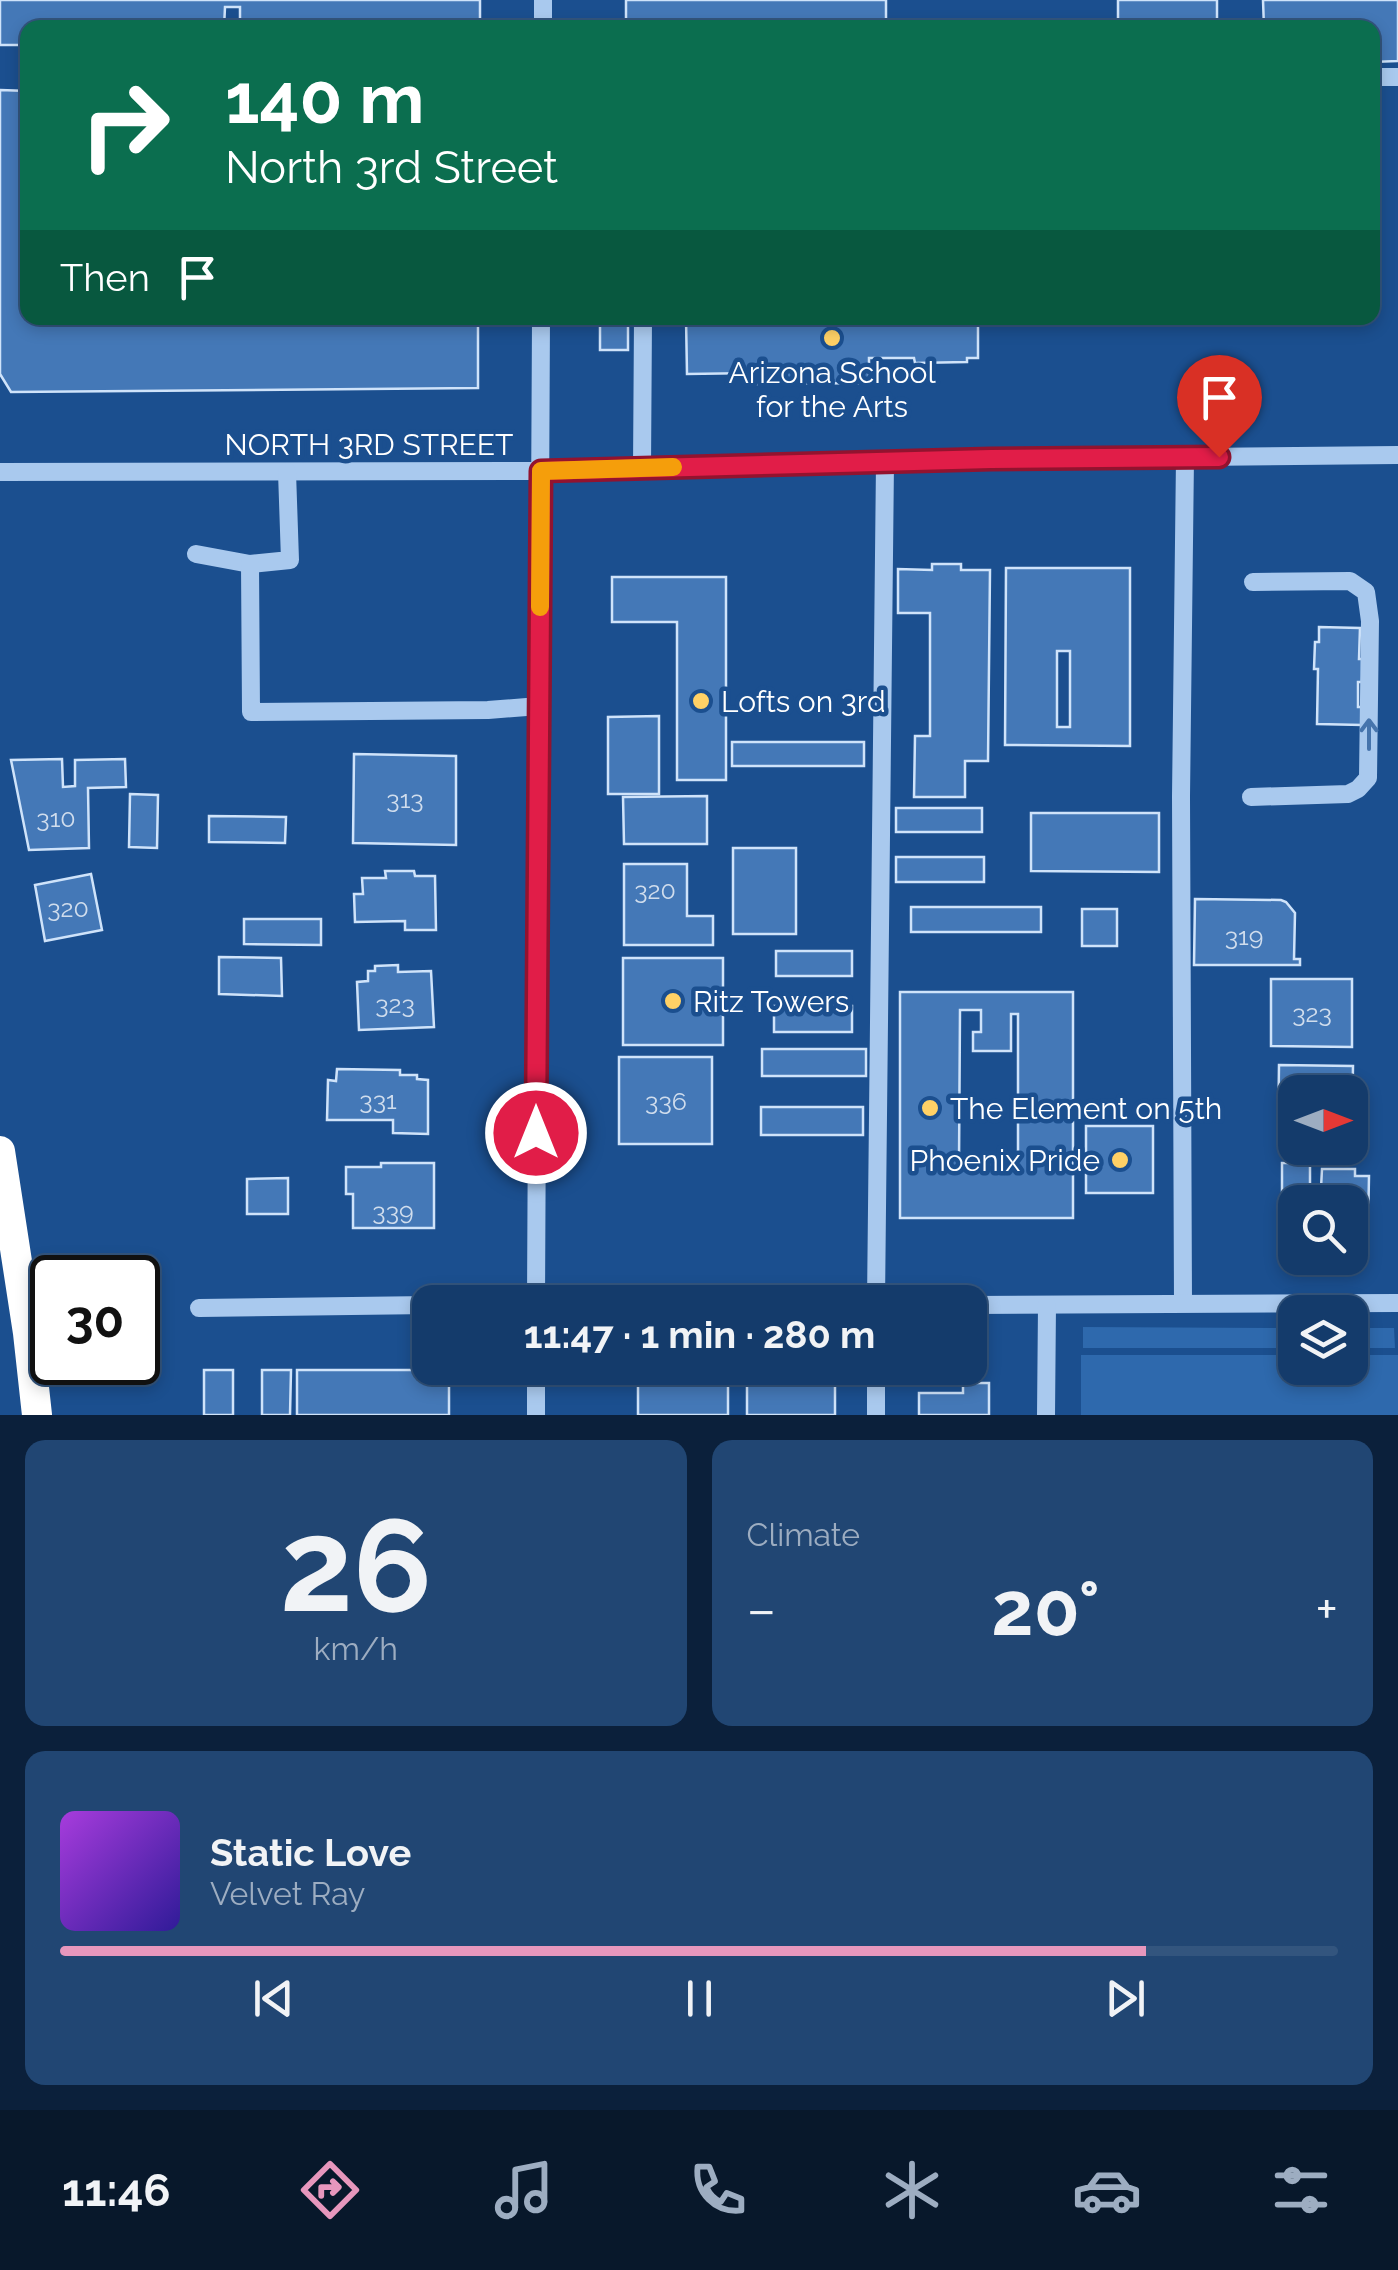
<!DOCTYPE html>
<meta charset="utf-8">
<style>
body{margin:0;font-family:Raleway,sans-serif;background:#214673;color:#f1f3f6;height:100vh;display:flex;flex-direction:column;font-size:38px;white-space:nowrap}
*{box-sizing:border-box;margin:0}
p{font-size:32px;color:#9dadc1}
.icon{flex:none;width:55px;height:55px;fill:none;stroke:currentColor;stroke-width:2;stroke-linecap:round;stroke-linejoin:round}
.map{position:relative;height:1415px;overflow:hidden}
.drawer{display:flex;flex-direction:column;gap:25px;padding:25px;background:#0b203b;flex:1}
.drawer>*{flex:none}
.banner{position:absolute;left:20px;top:20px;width:1360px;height:305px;border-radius:20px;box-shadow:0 5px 15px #0003,0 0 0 2px #33557e;background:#0b6e4f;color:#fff;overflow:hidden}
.needle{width:65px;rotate:90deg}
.tools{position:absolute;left:1278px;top:1075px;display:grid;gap:20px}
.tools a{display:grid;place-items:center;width:90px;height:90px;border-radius:20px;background:#143b6b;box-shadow:0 5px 15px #0003,0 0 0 2px #33557e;font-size:50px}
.speed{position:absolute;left:30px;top:1255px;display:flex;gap:20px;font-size:50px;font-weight:700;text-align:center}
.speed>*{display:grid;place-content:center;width:130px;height:130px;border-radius:50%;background:#143b6b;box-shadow:0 5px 15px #0003,0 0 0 2px #33557e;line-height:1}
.speed .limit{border:5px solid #111;border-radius:15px;background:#fff;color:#111}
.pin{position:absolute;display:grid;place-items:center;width:85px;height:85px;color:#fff;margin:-102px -42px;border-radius:50% 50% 50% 0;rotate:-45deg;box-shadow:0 0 10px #0007}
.pin .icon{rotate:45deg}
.me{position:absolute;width:110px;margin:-55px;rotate:0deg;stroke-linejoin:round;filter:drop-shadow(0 0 8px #0008)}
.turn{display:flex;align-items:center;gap:35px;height:210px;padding:0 40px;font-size:45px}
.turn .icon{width:130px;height:130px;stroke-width:2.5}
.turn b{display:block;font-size:70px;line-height:85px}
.then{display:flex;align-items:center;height:95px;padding:0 40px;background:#0003;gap:20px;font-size:38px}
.big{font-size:75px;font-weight:700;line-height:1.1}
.drawer .card{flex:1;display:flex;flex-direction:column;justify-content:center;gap:15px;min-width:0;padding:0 35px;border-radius:20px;background:#214673}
.drawer .dial{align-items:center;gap:0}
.dial b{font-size:130px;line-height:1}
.song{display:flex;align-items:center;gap:30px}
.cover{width:120px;height:120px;border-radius:15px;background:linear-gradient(135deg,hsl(280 70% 55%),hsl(250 70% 35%))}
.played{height:10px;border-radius:5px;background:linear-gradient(90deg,#e797bd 85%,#33557e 85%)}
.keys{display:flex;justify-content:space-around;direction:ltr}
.heat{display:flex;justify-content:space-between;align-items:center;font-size:55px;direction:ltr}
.drawer .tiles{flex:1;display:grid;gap:25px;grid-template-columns:1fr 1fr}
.card:last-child{grid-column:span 2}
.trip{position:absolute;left:412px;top:1285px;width:575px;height:100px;border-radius:20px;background:#143b6b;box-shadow:0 5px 15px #0003,0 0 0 2px #33557e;font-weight:700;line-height:100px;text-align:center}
.tab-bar{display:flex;height:160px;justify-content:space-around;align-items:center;background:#08182b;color:#9dadc1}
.tab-bar .icon{width:70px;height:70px}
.tab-bar .current{color:#e797bd}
.tab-bar b{font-size:45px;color:#f1f3f6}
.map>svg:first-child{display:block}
.green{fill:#2e69ad}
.building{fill:#4478b7;stroke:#cfe3fa;stroke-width:2.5;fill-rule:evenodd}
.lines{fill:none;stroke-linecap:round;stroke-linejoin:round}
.minor{stroke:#a9c9ee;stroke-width:18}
.highway{stroke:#fff;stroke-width:30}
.oneway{stroke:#4674ac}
.route-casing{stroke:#92132f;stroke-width:25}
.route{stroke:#e11d48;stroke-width:18}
.slow{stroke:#f59e0b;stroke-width:18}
.poi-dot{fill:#ffd166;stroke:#1b4f8f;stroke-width:4}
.labels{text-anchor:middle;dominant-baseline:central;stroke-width:9;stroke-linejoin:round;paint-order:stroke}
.number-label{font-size:25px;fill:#d0dded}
.poi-label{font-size:30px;fill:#fff;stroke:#1b4f8f;text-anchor:start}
.street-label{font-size:30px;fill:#fff;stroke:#1b4f8f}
</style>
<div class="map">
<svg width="1398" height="1415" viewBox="0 0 1398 1415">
<rect width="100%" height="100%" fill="#1b4f8f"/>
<g class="green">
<path d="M1083 1327 1295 1328V1348H1083Z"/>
<path d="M1350 1328H1394L1395 1348H1350Z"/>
<path d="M1081 1355H1295V1368H1350V1355H1398V1415H1081Z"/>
</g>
<g class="building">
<path d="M0 0H480V28L240 27V7H225L224 28H28V45H0Z"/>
<rect x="626" y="0" width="260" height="28"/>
<rect x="1118" y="0" width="99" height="28"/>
<path d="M1263 0H1398V61L1372 62V28H1264Z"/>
<path d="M0 90 28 91V318H478V388L11 392 0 374Z"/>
<rect x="600" y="318" width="28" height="32"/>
<path d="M686 318H978V358H967V362L915 363 914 358H869V383L756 384 755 373 687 374Z"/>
<path d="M932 564H961V570H990L988 761H965V797H914L915 736H930V613H898V569L932 570Z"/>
<path d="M1006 568H1130V746L1005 745ZM1057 651H1070V727H1057Z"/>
<path d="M612 577H726V780H677V622H612Z"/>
<path d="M1319 627 1360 628 1359 659H1363L1362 682H1358V707H1362V725L1317 724 1318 669H1314L1315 642H1319Z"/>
<path d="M659 716V794H608V717Z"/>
<rect x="732" y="742" width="132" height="24"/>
<path d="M354 754 456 756V845L353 843Z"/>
<path d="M62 759 63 787 75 786V760L125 759 126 787 88 788 89 848 29 850 11 760Z"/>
<path d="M130 794 158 795 157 848 129 847Z"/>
<path d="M707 796V844H624L623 797Z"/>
<rect x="896" y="808" width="86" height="24"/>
<path d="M1031 813H1159V872L1031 871Z"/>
<path d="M209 816 286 817 285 843 209 842Z"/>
<rect x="733" y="848" width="63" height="86"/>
<rect x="896" y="857" width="88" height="25"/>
<path d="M624 864H687V916H713V945H624Z"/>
<path d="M385 871H414L415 876H435L436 930H405V921L355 922 354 894H363L362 878H386Z"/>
<path d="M91 874 102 930 45 941 35 885Z"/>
<path d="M1195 899 1281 900 1286 902 1295 913 1294 959H1300V965H1194Z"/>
<rect x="911" y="907" width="130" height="25"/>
<rect x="1082" y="909" width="35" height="37"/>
<path d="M244 919H321V945L244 944Z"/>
<rect x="776" y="951" width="76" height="25"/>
<path d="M219 957 281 958 282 996 219 994Z"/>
<rect x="623" y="958" width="100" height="87"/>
<path d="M398 965V972L431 971 434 1027 359 1030 357 982 368 981V971H375V966Z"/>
<path d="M1271 979H1352V1047L1271 1046Z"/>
<path d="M900 992H1073V1218H900ZM960 1010H981V1032H973V1051H1011V1014H1018V1165L959 1164Z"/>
<rect x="774" y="1006" width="78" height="26"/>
<rect x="762" y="1049" width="104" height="27"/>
<rect x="619" y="1057" width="93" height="87"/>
<path d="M1279 1065 1353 1066 1352 1128 1350 1092H1295V1148H1320V1152L1291 1151V1137H1278Z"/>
<path d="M337 1069 400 1070V1075H417V1079L428 1080V1134L393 1133V1120H327L328 1080 336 1081Z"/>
<rect x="761" y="1107" width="102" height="28"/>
<rect x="1086" y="1126" width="67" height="67"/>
<path d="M381 1163H434V1228H353V1194H346V1167H381Z"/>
<path d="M1282 1163H1310V1188H1321L1322 1169H1355V1176H1369L1368 1229H1350V1202H1295V1216H1282Z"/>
<path d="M288 1178V1214H247V1179Z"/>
<rect x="204" y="1370" width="29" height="45"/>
<path d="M262 1370H291L290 1415H262Z"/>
<rect x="297" y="1370" width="152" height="45"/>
<path d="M963 1383H989V1415H919V1393H963Z"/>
<rect x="638" y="1384" width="90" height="31"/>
<rect x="747" y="1384" width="88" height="31"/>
</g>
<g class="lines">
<g class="minor">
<path d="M543 28V0"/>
<path d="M1372 77H1398"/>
<path d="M642 468 643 318"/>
<path d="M0 472 541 471 991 459 1398 455"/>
<path d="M196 554 250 564 290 560 287 472"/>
<path d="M250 564 251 712 488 710 539 706"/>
<path d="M1251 797 1348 794 1358 789 1368 778 1370 621 1366 592 1350 581 1253 582"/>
<path d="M536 1302 541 318"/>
<path d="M876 1302 885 462"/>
<path d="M1183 1303 1181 797 1185 457"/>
<path d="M970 1305 1398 1303"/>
<path d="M199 1308 430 1305"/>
<path d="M536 1415V1368"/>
<path d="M876 1415V1368"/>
<path d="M1046 1415 1047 1305"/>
</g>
<path class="highway" d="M0 1151 28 1333 37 1415"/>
</g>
<defs><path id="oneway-shaft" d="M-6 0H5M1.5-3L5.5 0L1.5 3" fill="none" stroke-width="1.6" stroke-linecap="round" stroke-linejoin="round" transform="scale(2.5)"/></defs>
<use class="oneway" href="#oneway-shaft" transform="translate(1369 734) rotate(-90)"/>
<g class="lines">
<g class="route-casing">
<path id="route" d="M536 1133 541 471 991 459 1219 457"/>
</g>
<use href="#route" class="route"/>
<path class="slow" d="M540 607 541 471 673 467"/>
</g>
<g class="poi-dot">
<circle cx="832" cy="338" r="10"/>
<circle cx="701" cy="701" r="10"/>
<circle cx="673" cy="1001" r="10"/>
<circle cx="930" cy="1108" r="10"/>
<circle cx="1120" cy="1160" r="10"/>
</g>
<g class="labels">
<g class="number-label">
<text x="405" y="799">313</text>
<text x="56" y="818">310</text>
<text x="655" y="890">320</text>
<text x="68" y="908">320</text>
<text x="1244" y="936">319</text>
<text x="395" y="1004">323</text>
<text x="1312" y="1013">323</text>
<text x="378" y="1100">331</text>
<text x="666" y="1101">336</text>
<text x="393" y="1211">339</text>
</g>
<g class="poi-label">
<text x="832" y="372" text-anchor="middle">Arizona School<tspan x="832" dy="34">for the Arts</tspan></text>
<text x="721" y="701">Lofts on 3rd</text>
<text x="693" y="1001">Ritz Towers</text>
<text x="950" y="1108">The Element on 5th</text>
<text x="1100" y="1160" text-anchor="end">Phoenix Pride</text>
</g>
<g class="street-label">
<text x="369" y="444">NORTH 3RD STREET</text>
</g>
</g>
</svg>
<div class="tools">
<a><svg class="needle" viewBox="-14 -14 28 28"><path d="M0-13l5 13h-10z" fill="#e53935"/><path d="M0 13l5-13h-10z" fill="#9dadc1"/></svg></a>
<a><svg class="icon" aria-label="search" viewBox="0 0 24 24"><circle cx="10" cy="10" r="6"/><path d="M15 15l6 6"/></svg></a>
<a><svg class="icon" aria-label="layers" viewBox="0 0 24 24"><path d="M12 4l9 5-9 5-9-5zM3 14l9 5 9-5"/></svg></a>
</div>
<div class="speed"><div class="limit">30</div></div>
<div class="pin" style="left:1219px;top:457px;background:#d93025"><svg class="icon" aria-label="arrive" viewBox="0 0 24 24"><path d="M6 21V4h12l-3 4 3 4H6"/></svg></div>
<svg class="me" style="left:536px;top:1133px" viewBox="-20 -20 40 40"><circle r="17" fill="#e11d48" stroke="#fff" stroke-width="3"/><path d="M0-11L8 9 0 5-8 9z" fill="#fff"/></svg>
<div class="trip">11:47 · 1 min · 280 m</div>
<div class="banner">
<div class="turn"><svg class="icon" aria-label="right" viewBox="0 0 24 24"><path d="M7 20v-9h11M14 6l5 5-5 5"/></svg><div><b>140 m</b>North 3rd Street</div></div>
<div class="then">Then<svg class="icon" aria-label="arrive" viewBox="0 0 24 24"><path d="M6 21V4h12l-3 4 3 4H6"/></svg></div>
</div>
</div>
<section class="drawer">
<div class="tiles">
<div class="card dial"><b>26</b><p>km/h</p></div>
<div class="card"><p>Climate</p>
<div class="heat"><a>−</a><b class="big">20°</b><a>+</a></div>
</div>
<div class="card">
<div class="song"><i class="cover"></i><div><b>Static Love</b><p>Velvet Ray</p></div></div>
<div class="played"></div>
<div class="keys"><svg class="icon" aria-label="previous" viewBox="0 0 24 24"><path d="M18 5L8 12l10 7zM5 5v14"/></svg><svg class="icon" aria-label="pause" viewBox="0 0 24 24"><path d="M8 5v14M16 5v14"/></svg><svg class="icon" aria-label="next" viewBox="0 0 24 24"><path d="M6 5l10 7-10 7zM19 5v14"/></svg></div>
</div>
</div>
</section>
<nav class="tab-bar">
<b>11:46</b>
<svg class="icon current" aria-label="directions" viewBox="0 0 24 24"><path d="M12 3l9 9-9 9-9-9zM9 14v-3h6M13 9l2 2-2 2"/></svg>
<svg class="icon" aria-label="music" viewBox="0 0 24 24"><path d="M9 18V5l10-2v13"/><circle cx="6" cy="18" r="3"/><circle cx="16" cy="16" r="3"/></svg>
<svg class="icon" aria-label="phone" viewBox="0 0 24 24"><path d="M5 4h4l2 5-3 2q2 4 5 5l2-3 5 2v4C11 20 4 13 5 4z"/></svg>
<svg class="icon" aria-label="climate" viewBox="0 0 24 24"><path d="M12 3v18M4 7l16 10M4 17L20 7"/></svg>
<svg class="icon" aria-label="car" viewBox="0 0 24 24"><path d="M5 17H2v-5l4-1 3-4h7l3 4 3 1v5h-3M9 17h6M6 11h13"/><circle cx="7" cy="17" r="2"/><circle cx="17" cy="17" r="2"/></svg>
<svg class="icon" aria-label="filters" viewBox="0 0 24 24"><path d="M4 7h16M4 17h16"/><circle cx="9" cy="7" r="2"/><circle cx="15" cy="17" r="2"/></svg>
</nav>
